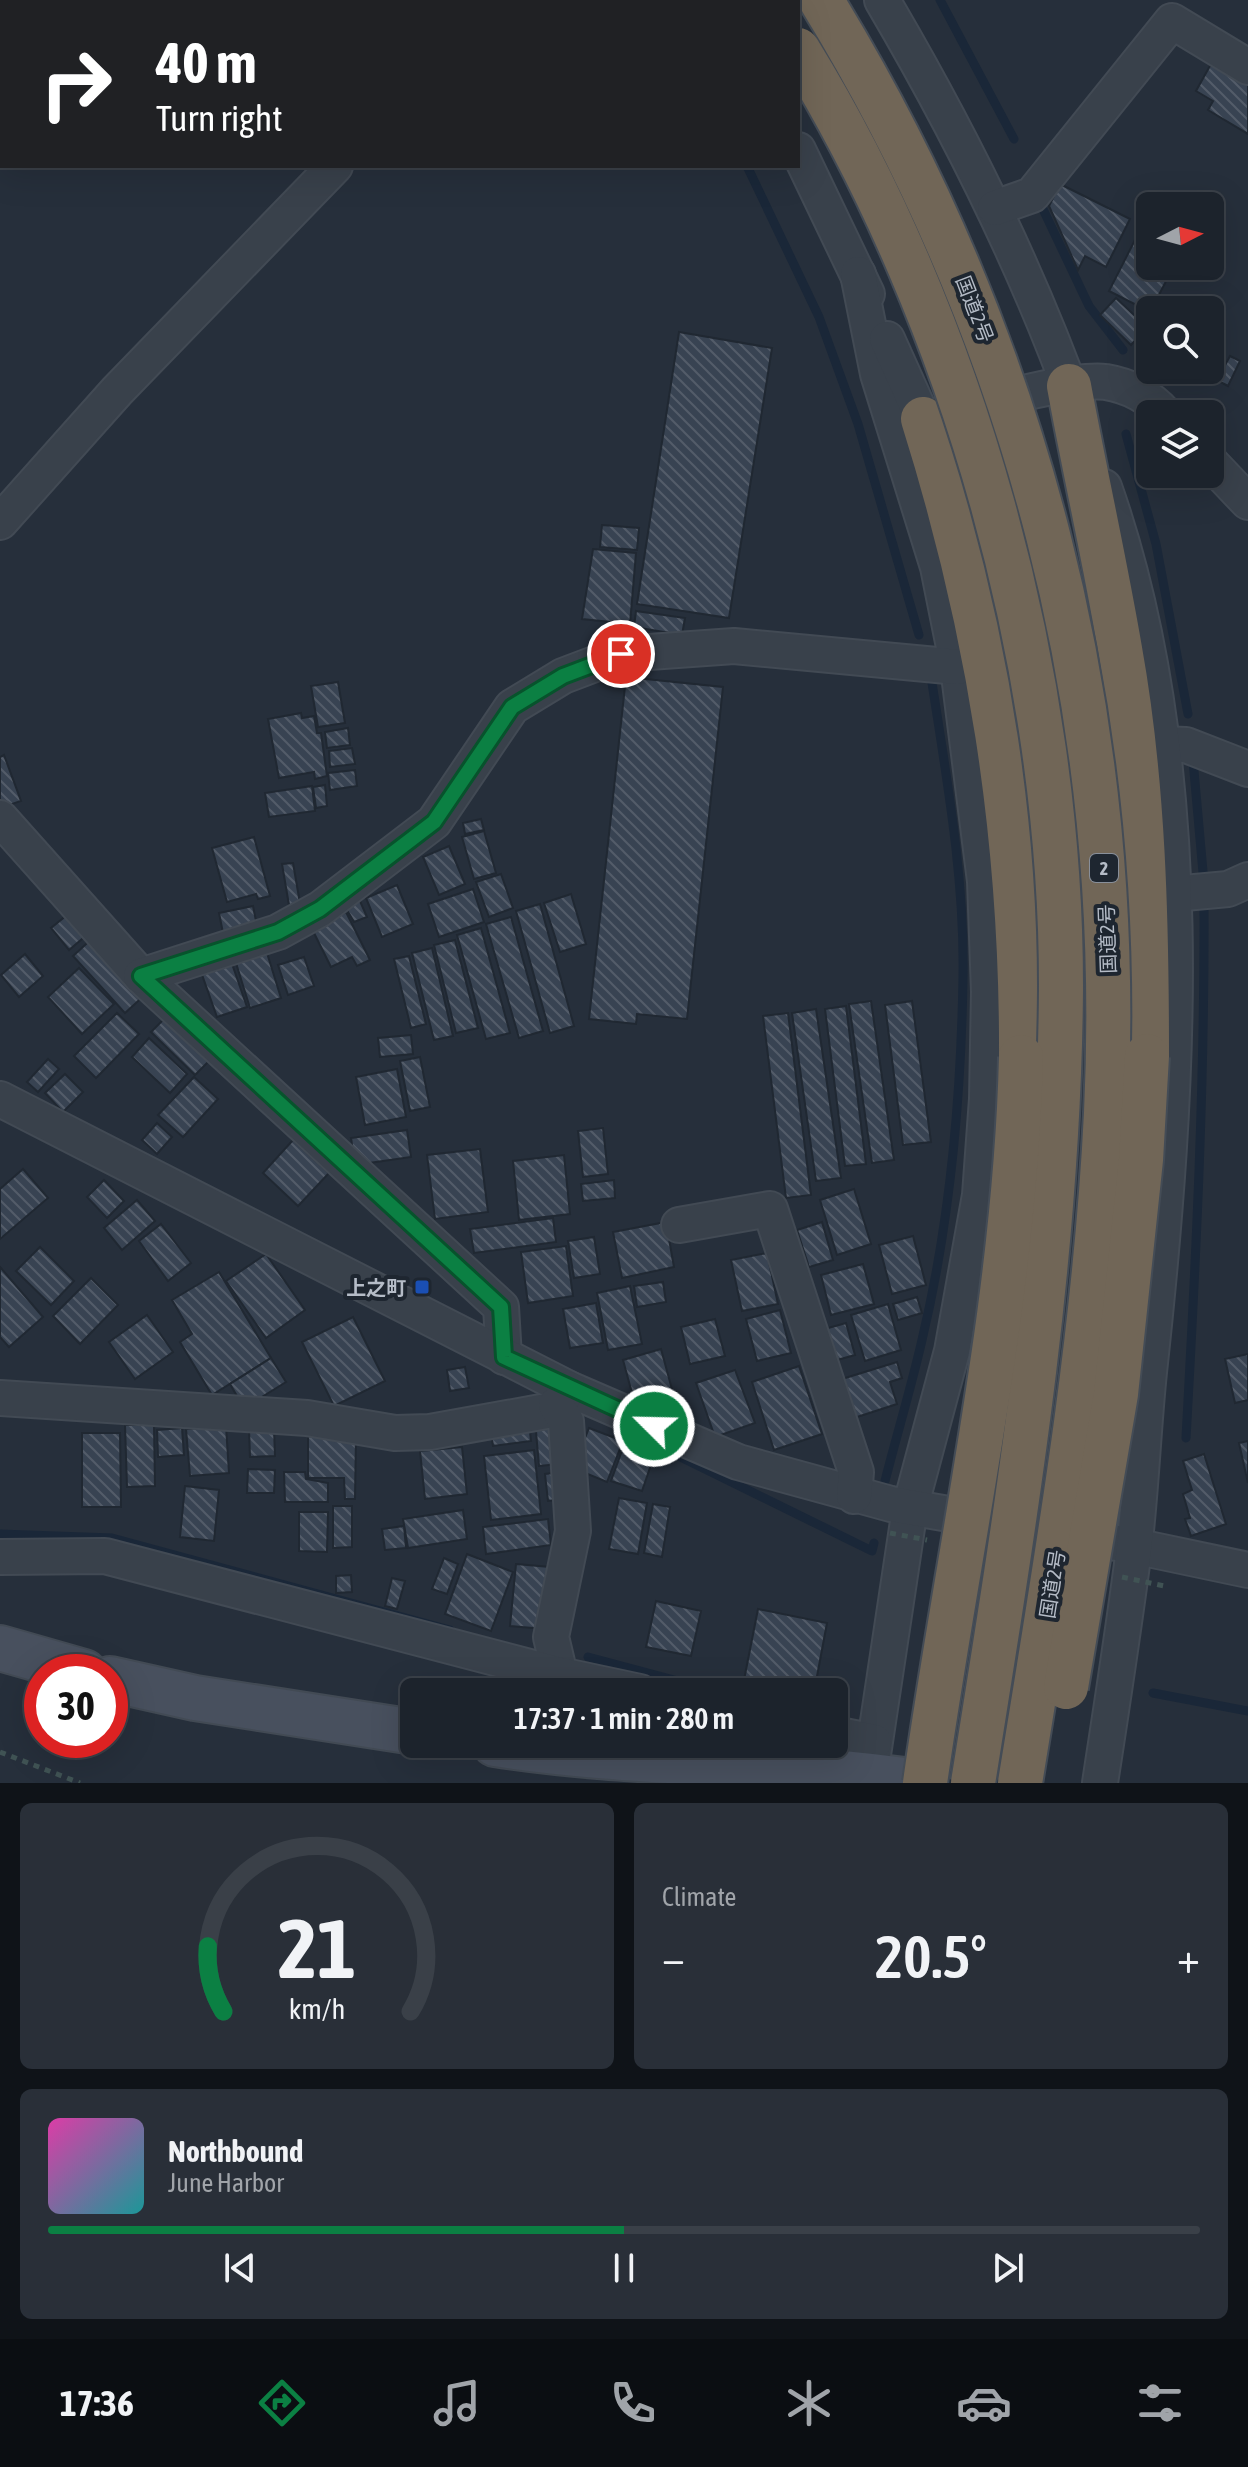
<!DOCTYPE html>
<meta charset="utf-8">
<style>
body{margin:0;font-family:"Asap Condensed","Noto Sans JP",sans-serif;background:#292f38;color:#f1f3f6;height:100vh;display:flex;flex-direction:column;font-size:30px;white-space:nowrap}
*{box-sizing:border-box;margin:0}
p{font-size:26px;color:#a0a4a9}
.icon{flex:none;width:44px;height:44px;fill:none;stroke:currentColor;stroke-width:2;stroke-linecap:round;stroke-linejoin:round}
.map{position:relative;height:1783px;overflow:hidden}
.side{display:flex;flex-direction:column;gap:20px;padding:20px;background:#0f1318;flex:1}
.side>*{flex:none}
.top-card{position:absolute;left:0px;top:0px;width:800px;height:168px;box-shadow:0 8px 32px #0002,0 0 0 2px #3a4048;background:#202124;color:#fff;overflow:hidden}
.needle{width:52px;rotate:84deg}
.controls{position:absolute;left:1136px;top:192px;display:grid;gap:16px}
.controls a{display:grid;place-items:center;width:88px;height:88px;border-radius:12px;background:#1c232c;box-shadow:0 8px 32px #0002,0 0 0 2px #3a4048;font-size:40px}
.speed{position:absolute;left:24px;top:1654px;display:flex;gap:16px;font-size:40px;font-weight:700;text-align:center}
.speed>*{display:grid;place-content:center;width:104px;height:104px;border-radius:50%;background:#1c232c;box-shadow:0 8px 32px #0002,0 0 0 2px #3a4048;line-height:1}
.speed .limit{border:12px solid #d22;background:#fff;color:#111}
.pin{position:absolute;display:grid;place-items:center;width:68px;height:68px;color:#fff;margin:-34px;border:4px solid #fff;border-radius:50%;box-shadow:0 2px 8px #0007}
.me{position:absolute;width:88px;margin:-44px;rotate:293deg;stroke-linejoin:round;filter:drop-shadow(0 0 6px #0008)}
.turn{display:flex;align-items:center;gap:28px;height:168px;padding:0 24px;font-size:36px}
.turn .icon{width:104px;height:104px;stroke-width:2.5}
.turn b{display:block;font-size:56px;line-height:68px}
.big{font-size:60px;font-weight:600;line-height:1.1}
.side .card{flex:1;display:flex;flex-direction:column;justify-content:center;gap:12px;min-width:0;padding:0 28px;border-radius:12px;background:#292f38}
.side .dial{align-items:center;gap:0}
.dial svg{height:208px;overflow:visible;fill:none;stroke:#3a4048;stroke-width:7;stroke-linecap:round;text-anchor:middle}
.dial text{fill:#f1f3f6;stroke:none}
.song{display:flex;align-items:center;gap:24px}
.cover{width:96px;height:96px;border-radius:12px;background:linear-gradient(135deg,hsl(320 70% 55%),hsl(180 70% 35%))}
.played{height:8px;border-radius:4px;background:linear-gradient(90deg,#0b8043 50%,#3a4048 50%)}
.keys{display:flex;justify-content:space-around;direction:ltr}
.heat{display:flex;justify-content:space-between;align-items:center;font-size:44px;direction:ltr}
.side .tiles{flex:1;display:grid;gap:20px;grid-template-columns:1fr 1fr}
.card:last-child{grid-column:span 2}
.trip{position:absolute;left:400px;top:1678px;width:448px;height:80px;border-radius:12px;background:#1c232c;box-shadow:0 8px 32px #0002,0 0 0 2px #3a4048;font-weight:600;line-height:80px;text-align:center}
.tabs{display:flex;height:128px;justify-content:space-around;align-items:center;background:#0b0e12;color:#a0a4a9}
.tabs .icon{width:56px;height:56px}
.tabs .selected{color:#0b8043}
.tabs b{font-size:36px;color:#f1f3f6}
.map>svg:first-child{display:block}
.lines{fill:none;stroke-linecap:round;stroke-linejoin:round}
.stream{stroke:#1a2738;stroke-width:9}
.building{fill:url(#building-back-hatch);stroke:#202832;stroke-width:2}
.street-casing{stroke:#424a54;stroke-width:38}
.secondary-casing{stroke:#424a54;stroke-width:48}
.highway-casing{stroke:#444c56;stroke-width:48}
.path{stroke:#405354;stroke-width:5;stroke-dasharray:6 6;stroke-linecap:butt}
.street{stroke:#39414b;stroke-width:34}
.secondary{stroke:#48505e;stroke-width:44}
.highway{stroke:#716657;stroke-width:44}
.highway-bridge-casing{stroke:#444c56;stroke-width:48;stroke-linecap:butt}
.path-bridge{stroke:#405354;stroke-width:5;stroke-dasharray:6 6;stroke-linecap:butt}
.highway-bridge{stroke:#716657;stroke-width:44}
.route-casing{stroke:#07532c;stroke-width:20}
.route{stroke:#0b8043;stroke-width:14}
.transit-dot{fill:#1a4fb4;stroke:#1e2630;stroke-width:3}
.labels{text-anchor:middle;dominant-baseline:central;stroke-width:8;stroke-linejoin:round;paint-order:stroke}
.shield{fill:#1e2630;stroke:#888f9a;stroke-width:2}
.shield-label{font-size:18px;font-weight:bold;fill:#b5bcc7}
.street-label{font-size:20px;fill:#b5bcc7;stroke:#1e2630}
.poi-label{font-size:20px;font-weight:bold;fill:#b5bcc7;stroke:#1e2630;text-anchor:end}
</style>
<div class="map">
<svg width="1248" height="1783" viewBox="0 0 1248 1783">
<defs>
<pattern id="building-back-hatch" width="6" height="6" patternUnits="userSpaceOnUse" patternTransform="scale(2)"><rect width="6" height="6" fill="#384352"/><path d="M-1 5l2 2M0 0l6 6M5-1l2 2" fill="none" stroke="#535c69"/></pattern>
</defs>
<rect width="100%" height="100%" fill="#262f3b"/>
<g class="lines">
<g class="stream">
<path d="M645 0 647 2"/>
<path d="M940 0 1014 139"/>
<path d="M747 166 819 317 858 424 919 635"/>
<path d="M1041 205 1089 306 1123 350"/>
<path d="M1126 434 1156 544 1188 714"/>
<path d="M1193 760 1204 883"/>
<path d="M1186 1438C1196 1258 1205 1079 1204 898"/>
<path d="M652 1443 872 1551 874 1543"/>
<path d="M885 1481C897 1434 911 1388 922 1340 950 1223 961 1099 963 978 965 878 946 775 931 676"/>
<path d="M0 1534 112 1538 450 1630"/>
<path d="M588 1657 719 1692"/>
<path d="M1153 1693 1248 1711"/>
</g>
</g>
<g class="building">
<path d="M1211 64 1248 85V134L1208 110 1213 101 1196 91Z"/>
<path d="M1060 184 1130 219 1106 267 1085 256 1078 270 1049 206Z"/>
<path d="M1137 236 1150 242V266H1174L1150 312 1109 291Z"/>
<path d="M1116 298 1147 327 1131 345 1100 315Z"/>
<path d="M679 332 772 348 729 618 637 604Z"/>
<path d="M1230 356 1240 361 1228 386 1217 380Z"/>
<path d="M1150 432V461L1141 463 1135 436Z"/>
<path d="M602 525 639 528 637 550 600 547Z"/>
<path d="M593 549 636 553 630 624 582 619Z"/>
<path d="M636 611 685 618 682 635 634 627Z"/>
<path d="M626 677 723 687 687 1019 637 1014 636 1024 589 1019Z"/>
<path d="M338 682 345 723 318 727 311 686Z"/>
<path d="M301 713 302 718 314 716 317 733H321L327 776 315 779 314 772 279 778 268 719Z"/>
<path d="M348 728 350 745 327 748 325 732Z"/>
<path d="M352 748 355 764 330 767 329 751Z"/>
<path d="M4 755 21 801 0 808V757Z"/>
<path d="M355 770 357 786 330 790 328 773Z"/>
<path d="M325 785 327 806 316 808 313 787Z"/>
<path d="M312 786 315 811 269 817 265 793Z"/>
<path d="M481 819 484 830 465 834 463 823Z"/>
<path d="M484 831 496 873 474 879 462 837Z"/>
<path d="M254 837 270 896 258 899 256 894 227 902 212 848Z"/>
<path d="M449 846 465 884 439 895 423 857Z"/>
<path d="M293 863 301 909 290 911 282 864Z"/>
<path d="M501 874 513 908 489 917 476 882Z"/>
<path d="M397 885 413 924 382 937 366 898Z"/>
<path d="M473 889 484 922 439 937 428 904Z"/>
<path d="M356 892 367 917 354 922 340 898Z"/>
<path d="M571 894 586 944 560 952 544 903Z"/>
<path d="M540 904 574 1026 550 1033 516 911Z"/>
<path d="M253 906 257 926 223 933 219 913Z"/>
<path d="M72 911 89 933 69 950 51 928Z"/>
<path d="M346 912 370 960 357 966 352 957 331 967 312 929Z"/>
<path d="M511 917 543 1031 519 1038 486 924Z"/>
<path d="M481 928 510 1033 486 1039 457 935Z"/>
<path d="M96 935 148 992 125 1013 73 956Z"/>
<path d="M455 940 478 1028 456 1033 434 945Z"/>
<path d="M432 948 453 1036 434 1040 412 953Z"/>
<path d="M267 953 281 998 250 1008 236 963Z"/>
<path d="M25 954 43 976 19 997 1 975Z"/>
<path d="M409 956 426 1024 411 1028 394 959Z"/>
<path d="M304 957 314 986 288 995 278 965Z"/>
<path d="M230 958 247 1007 217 1017 200 969Z"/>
<path d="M79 968 114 1004 82 1034 48 997Z"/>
<path d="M871 1001 894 1160 872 1163 849 1004Z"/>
<path d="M912 1001 931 1142 903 1145 885 1005Z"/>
<path d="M846 1006 866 1164 845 1166 825 1009Z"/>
<path d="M816 1009 841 1178 816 1181 792 1013Z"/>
<path d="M117 1013 139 1034 96 1078 74 1056Z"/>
<path d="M170 1013 214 1056 195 1075 151 1032Z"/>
<path d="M788 1013 811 1195 786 1198 763 1016Z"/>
<path d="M411 1035 413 1054 380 1057 378 1038Z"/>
<path d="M149 1038 187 1074 170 1093 132 1057Z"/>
<path d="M420 1057 430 1107 410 1111 400 1061Z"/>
<path d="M48 1059 59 1069 38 1092 27 1082Z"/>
<path d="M397 1069 406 1117 365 1125 356 1077Z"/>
<path d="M65 1074 83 1092 63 1112 45 1093Z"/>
<path d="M194 1077 218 1099 183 1137 158 1115Z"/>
<path d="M157 1123 172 1137 157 1154 142 1140Z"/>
<path d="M603 1128 608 1174 583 1177 578 1131Z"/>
<path d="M407 1130 411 1157 355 1165 351 1138Z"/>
<path d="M293 1140 329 1173 298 1206 263 1173Z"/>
<path d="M480 1149 488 1212 435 1219 427 1155Z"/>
<path d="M564 1155 570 1214 519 1220 513 1161Z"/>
<path d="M23 1169 48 1198 0 1239V1189Z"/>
<path d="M104 1180 124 1201 107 1218 87 1197Z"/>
<path d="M614 1180 615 1198 583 1201 581 1184Z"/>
<path d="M854 1189 871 1244 837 1255 820 1200Z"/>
<path d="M137 1200 155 1221 122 1250 104 1228Z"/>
<path d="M553 1218 556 1242 474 1253 470 1229Z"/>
<path d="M666 1222 674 1267 622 1278 613 1232Z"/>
<path d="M822 1222 833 1260 809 1267 797 1230Z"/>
<path d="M161 1224 191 1263 168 1281 139 1241Z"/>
<path d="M913 1236 926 1285 892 1294 879 1245Z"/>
<path d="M594 1237 600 1274 574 1278 568 1241Z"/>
<path d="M566 1246 573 1296 528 1303 521 1252Z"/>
<path d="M40 1247 74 1281 51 1305 16 1271Z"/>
<path d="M767 1253 778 1304 742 1311 731 1260Z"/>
<path d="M266 1254 305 1310 266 1338 226 1281Z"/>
<path d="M863 1264 874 1304 831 1315 821 1275Z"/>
<path d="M0 1267 43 1317 9 1347 0 1337Z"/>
<path d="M219 1272 271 1358 212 1395 180 1342 192 1334 172 1300Z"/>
<path d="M91 1278 118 1305 80 1344 53 1316Z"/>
<path d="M663 1282 666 1302 637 1307 634 1286Z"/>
<path d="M630 1286 642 1344 608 1350 597 1293Z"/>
<path d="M917 1297 922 1313 898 1320 893 1304Z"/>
<path d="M596 1303 603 1343 570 1348 563 1309Z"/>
<path d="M888 1304 901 1350 865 1361 851 1315Z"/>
<path d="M780 1310 791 1353 757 1361 746 1319Z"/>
<path d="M147 1315 173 1352 135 1379 109 1342Z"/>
<path d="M353 1317 385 1381 334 1406 302 1342Z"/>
<path d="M715 1319 725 1356 690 1364 681 1327Z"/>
<path d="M846 1323 855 1355 830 1362 821 1330Z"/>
<path d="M661 1349 673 1393 635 1404 623 1360Z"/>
<path d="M1248 1354V1400L1235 1403 1225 1359Z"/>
<path d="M271 1358 286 1382 244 1408 230 1384Z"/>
<path d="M897 1362 902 1378 890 1382 897 1404 854 1418 842 1379Z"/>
<path d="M799 1366 822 1434 774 1450 752 1382Z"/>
<path d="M465 1367 469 1388 450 1391 447 1370Z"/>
<path d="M735 1370 755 1423 715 1437 696 1383Z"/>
<path d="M556 1418 560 1464 539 1466 535 1420Z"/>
<path d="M529 1423 531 1441 493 1446 490 1428Z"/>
<path d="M125 1425H154L155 1486 127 1487Z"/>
<path d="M226 1426 229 1473 190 1476 186 1429Z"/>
<path d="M182 1428 184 1455 158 1457 157 1430Z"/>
<path d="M274 1428 275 1456 250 1457 249 1429Z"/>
<path d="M589 1428 623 1441 607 1482 573 1468Z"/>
<path d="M82 1433H120L121 1507H82Z"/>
<path d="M308 1436 356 1437 355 1499H345L344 1478H308Z"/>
<path d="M1248 1441V1483L1239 1443Z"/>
<path d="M624 1445 654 1456 642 1491 611 1481Z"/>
<path d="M462 1447 467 1494 425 1499 420 1451Z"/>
<path d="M534 1450 541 1514 491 1520 484 1456Z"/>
<path d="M1204 1454 1226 1524 1191 1536 1185 1519 1190 1518 1183 1494 1192 1490 1183 1461Z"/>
<path d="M248 1469 275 1470 274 1493H247Z"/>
<path d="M284 1472H305L306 1479 328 1483V1502H285Z"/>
<path d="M562 1472 565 1499 548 1501 545 1474Z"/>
<path d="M185 1486 219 1490 214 1541 180 1537Z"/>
<path d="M619 1498 647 1503 638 1554 609 1549Z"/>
<path d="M653 1504 670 1507 662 1557 644 1553Z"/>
<path d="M333 1506H352V1547L333 1548Z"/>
<path d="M463 1510 467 1539 408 1548 403 1519Z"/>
<path d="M299 1512H328L327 1552 299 1551Z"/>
<path d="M548 1519 551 1545 486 1554 483 1527Z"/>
<path d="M404 1526 406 1548 385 1550 382 1529Z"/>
<path d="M467 1554 513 1572 491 1631 445 1614Z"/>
<path d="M444 1558 458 1564 447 1594 432 1589Z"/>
<path d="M516 1564 550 1567 544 1629 510 1626Z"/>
<path d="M351 1575 352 1592 336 1593V1576Z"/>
<path d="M392 1578 405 1581 397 1609 385 1606Z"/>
<path d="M656 1601 701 1611 691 1656 646 1647Z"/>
<path d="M758 1609 827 1623 815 1687 791 1682 789 1692 742 1690Z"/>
</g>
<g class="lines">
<g class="street-casing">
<g id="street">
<path d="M709 0 711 2"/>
<path d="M882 0C959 131 1027 267 1078 410"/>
<path d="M798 150 867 294"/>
<path d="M995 208 1032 195 1172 21 1248 67"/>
<path d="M858 274 878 374 938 567 958 667 985 881 989 992 987 1099 980 1195 952 1351 910 1508 870 1775"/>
<path d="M887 339 923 419C966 409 1067 377 1106 382 1130 386 1149 396 1165 414"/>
<path d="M1210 462 1248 502"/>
<path d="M0 522 117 391 335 166"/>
<path d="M1160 744 1186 745 1248 769"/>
<path d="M0 818 141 976 501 1307 504 1357"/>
<path d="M1173 894 1228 889 1248 880"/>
<path d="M141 976 278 932 320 909 434 822 512 707 563 676 621 654 734 646 958 667"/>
<path d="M0 1099 569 1389 738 1462 891 1504 1134 1546 1248 1570"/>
<path d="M679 1225 770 1209 856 1472 854 1496"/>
<path d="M0 1398 307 1418 395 1433 430 1432 552 1410 569 1389"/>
<path d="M556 1405 566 1421 573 1531 551 1637 560 1675"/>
<path d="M0 1557 105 1556 560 1675 640 1692"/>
<path d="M834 1734 874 1742"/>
<path d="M1100 1783C1112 1705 1124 1627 1134 1549 1141 1490 1143 1431 1149 1372 1180 1086 1201 762 1104 487"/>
</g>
</g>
<g class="secondary-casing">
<g id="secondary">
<path d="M0 1648 84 1672"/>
<path d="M110 1679 195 1698 414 1732"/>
<path d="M495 1744C637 1766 782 1761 924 1783"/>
</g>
</g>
<g class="highway-casing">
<g id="highway">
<path d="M767 0 768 2"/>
<path d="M1069 386C1085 473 1105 561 1120 649 1144 783 1147 920 1147 1056"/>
<path d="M923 419C989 629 1022 836 1021 1057"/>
</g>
</g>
<path class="path" d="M0 1752 80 1783"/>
<use href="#street" class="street"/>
<use href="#secondary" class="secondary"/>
<use href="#highway" class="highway"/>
<g class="highway-bridge-casing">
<g id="highway-bridge">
<path d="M821 0C1027 336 1125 719 1106 1113 1095 1338 1056 1561 1020 1783"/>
<path d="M798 50C964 319 1062 675 1061 990 1059 1257 1015 1520 973 1783"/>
<path d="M1066 1687 1116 1394 1141 1160 1147 1056"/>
<path d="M925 1783C959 1542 1015 1301 1021 1057"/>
</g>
</g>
<g class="path-bridge">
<path d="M890 1533 927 1540"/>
<path d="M1122 1577 1164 1586"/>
</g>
<use href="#highway-bridge" class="highway-bridge"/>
</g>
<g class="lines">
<g class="route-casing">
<path id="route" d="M621 654 563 676 512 707 434 822 320 909 278 932 141 976 501 1307 504 1357 654 1426"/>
</g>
<use href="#route" class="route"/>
</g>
<rect class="transit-dot" x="414" y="1279" width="16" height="16" rx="4"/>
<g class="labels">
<rect class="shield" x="1090" y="854" width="28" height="28" rx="6"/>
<g class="shield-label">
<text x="1104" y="868">2</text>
</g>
<g class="street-label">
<text transform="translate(975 309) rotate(69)">国道2号</text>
<text transform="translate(1107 939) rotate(-92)">国道2号</text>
<text transform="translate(1052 1584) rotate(-81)">国道2号</text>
</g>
<g class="poi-label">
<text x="406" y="1287">上之町</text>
</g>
</g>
</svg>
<div class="controls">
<a><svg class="needle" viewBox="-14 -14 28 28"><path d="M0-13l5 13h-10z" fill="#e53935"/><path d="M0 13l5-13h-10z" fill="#a0a4a9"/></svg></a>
<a><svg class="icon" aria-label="search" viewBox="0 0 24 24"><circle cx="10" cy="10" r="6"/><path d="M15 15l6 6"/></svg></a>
<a><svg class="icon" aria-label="layers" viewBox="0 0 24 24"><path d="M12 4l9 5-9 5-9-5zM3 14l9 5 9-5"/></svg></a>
</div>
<div class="speed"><div class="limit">30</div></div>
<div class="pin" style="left:621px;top:654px;background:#d93025"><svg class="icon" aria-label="arrive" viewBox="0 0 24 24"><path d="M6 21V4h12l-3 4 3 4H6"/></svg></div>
<svg class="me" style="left:654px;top:1426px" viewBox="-20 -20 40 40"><circle r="17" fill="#0b8043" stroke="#fff" stroke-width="3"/><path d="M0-11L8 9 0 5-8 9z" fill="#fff"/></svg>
<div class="trip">17:37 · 1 min · 280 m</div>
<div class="top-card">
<div class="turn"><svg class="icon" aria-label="right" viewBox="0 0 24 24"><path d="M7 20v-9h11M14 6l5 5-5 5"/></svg><div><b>40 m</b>Turn right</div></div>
</div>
</div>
<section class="side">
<div class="tiles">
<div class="card dial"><svg viewBox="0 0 100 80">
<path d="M14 69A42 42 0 1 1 86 69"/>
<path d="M14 69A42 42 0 0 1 8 44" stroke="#0b8043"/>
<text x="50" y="56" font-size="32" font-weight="700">21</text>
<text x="50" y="72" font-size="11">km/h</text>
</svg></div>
<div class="card"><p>Climate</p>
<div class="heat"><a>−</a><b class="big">20.5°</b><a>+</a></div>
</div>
<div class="card">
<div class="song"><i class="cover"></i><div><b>Northbound</b><p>June Harbor</p></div></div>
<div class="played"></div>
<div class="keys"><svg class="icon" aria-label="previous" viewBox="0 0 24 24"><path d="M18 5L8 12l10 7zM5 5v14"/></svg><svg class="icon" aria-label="pause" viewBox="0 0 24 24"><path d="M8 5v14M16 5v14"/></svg><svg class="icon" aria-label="next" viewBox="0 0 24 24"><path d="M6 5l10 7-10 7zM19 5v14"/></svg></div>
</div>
</div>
</section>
<nav class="tabs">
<b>17:36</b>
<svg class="icon selected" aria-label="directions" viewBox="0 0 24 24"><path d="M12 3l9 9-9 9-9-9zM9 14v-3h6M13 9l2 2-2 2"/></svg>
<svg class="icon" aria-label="music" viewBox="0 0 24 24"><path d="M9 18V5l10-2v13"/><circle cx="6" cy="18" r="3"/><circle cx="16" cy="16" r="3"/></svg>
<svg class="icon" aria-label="phone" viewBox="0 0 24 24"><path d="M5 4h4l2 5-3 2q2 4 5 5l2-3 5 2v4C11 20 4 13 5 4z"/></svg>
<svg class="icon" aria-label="climate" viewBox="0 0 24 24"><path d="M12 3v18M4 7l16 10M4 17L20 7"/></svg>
<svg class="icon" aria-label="car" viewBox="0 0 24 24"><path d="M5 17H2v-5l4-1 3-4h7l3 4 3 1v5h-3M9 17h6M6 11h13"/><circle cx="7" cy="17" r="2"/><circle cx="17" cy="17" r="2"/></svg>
<svg class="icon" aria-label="filters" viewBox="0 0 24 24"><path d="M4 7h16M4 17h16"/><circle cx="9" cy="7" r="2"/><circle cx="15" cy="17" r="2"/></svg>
</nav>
